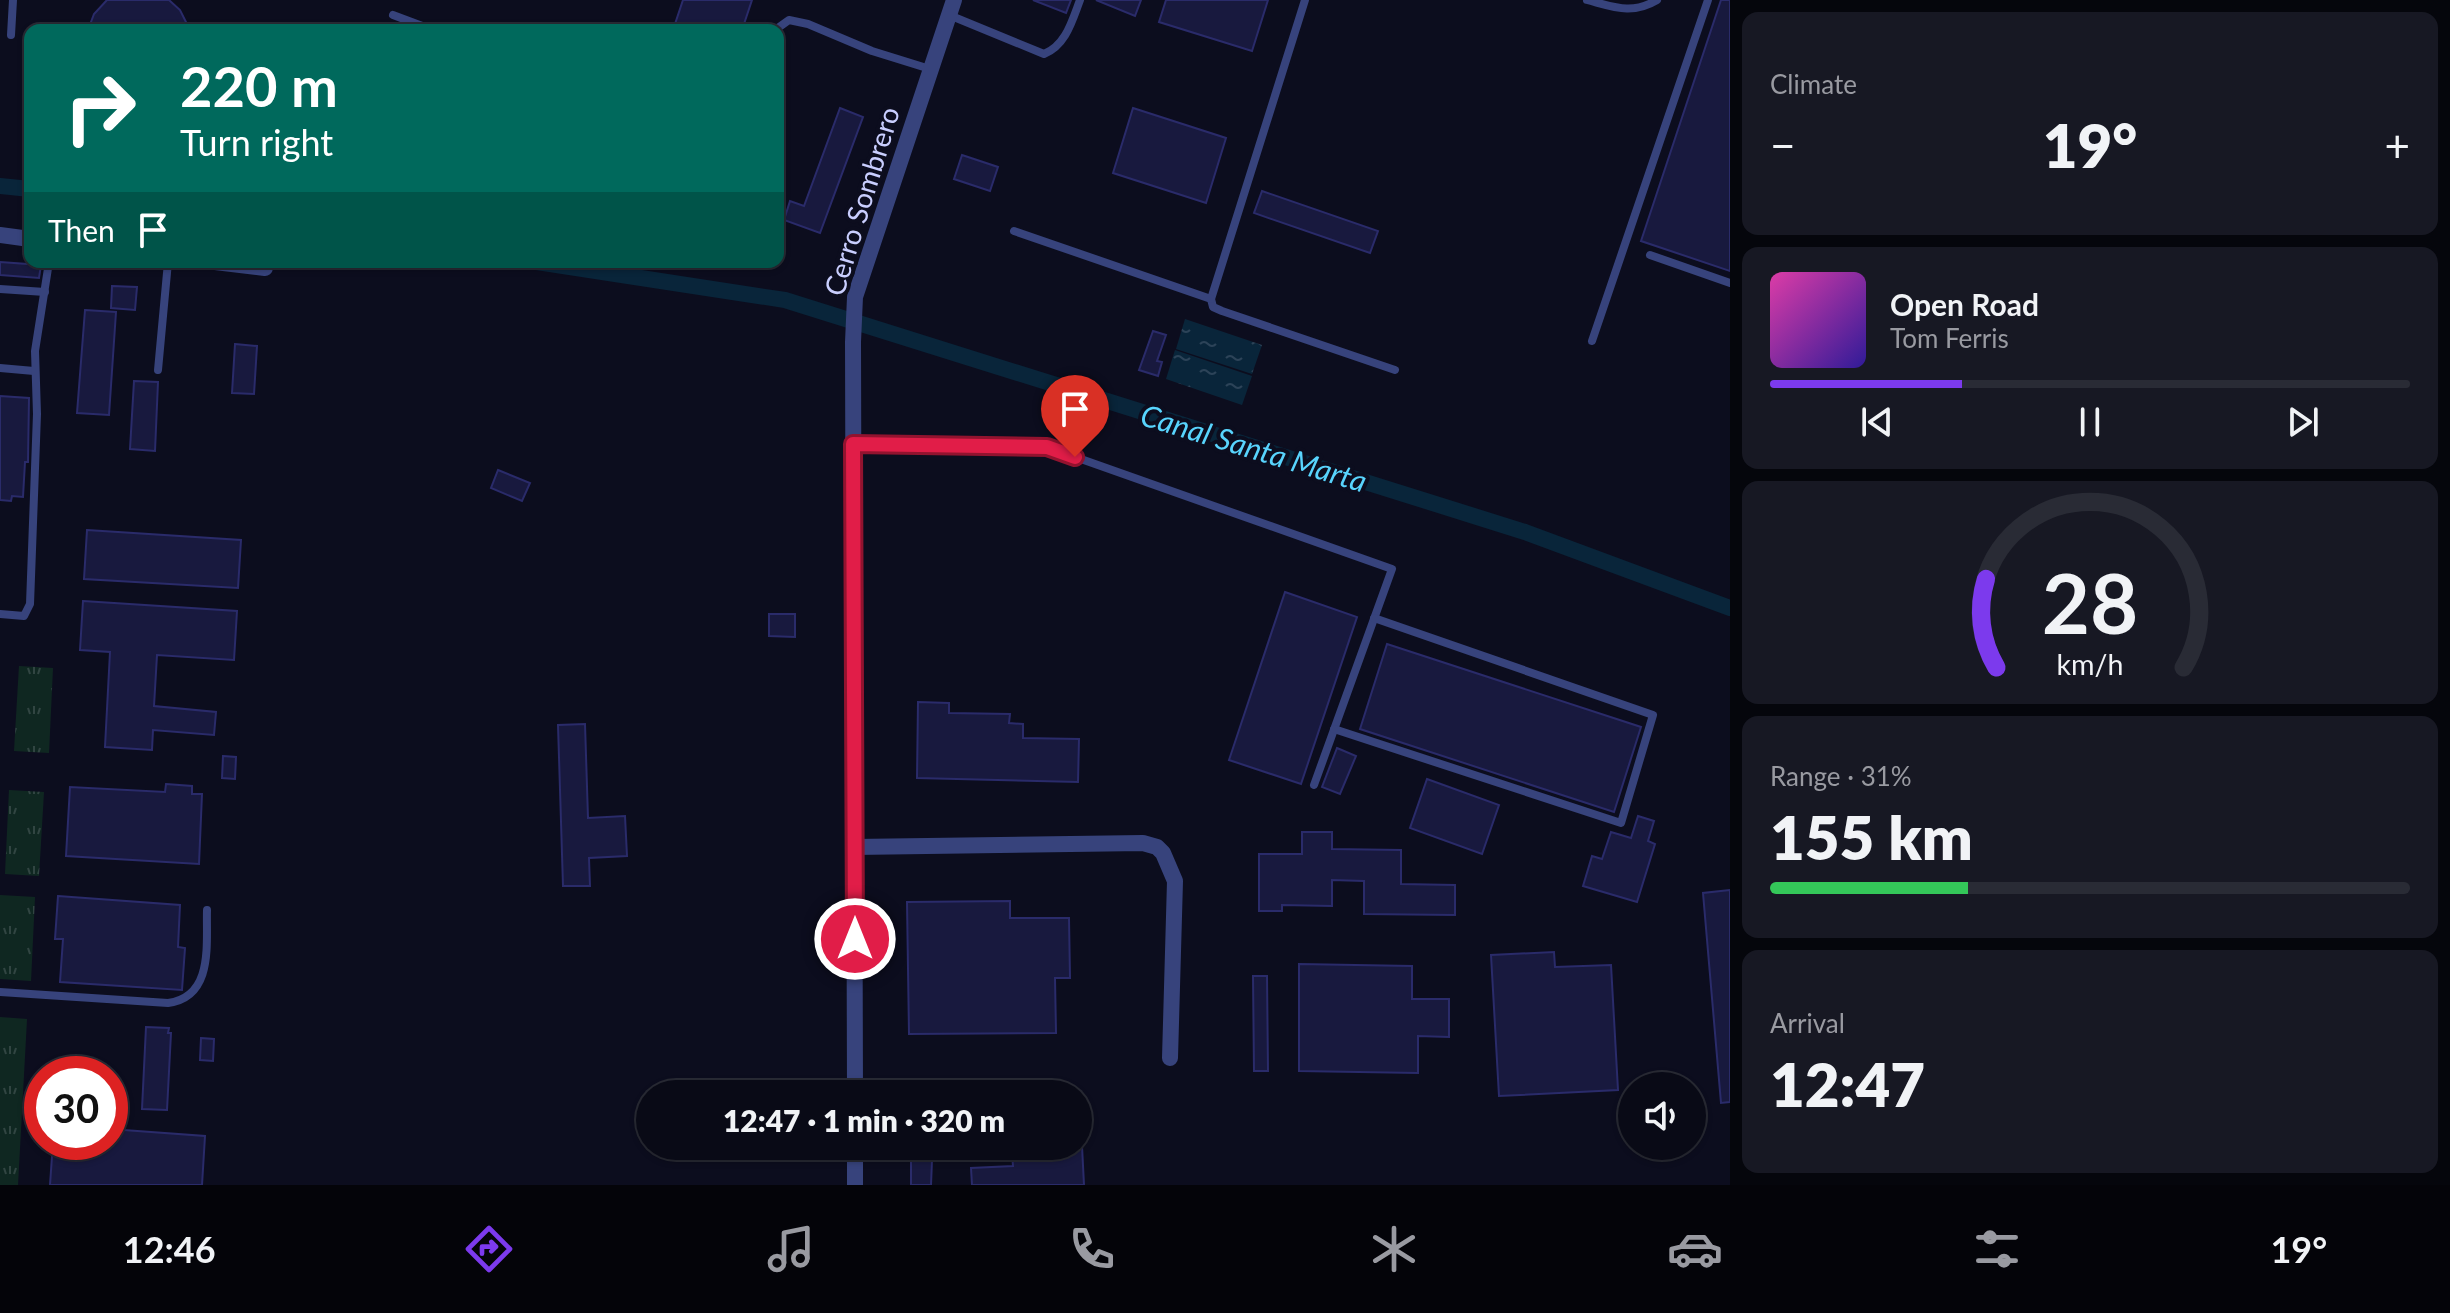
<!DOCTYPE html>
<meta charset="utf-8">
<style>
body{margin:0;font-family:Lato,sans-serif;background:#171823;color:#f1f3f6;height:100vh;display:flex;flex-direction:column;font-size:30px;white-space:nowrap}
*{box-sizing:border-box;margin:0}
p{font-size:26px;color:#999aa1}
.icon{flex:none;width:44px;height:44px;fill:none;stroke:currentColor;stroke-width:2;stroke-linecap:round;stroke-linejoin:round}
.map{position:relative;flex:1;overflow:hidden}
.side{display:flex;flex-direction:column;gap:12px;padding:12px;background:#05060c;width:720px}
.side>*{flex:none}
.hud{position:absolute;left:24px;top:24px;width:760px;height:244px;border-radius:16px;box-shadow:0 2px 6px #0004,0 0 0 2px #292b35;background:#00695c;color:#fff;overflow:hidden}
.fabs{position:absolute;left:1618px;top:1072px;display:grid;gap:16px}
.fabs a{display:grid;place-items:center;width:88px;height:88px;border-radius:50%;background:#090a16;box-shadow:0 2px 6px #0004,0 0 0 2px #292b35;font-size:40px}
.speed{position:absolute;left:24px;top:1056px;display:flex;gap:16px;font-size:40px;font-weight:700;text-align:center}
.speed>*{display:grid;place-content:center;width:104px;height:104px;border-radius:50%;background:#090a16;box-shadow:0 2px 6px #0004,0 0 0 2px #292b35;line-height:1}
.speed .limit{border:12px solid #d22;background:#fff;color:#111}
.pin{position:absolute;display:grid;place-items:center;width:68px;height:68px;color:#fff;margin:-82px -34px;border-radius:50% 50% 50% 0;rotate:-45deg;box-shadow:0 0 8px #0007}
.pin .icon{rotate:45deg}
.me{position:absolute;width:88px;margin:-44px;rotate:0deg;stroke-linejoin:round;filter:drop-shadow(0 0 6px #0008)}
.turn{display:flex;align-items:center;gap:28px;height:168px;padding:0 24px;font-size:36px}
.turn .icon{width:104px;height:104px;stroke-width:2.5}
.turn b{display:block;font-size:56px;line-height:68px}
.then{display:flex;align-items:center;height:76px;padding:0 24px;background:#0003;gap:16px;font-size:30px}
.big{font-size:60px;font-weight:800;line-height:1.1}
.side .widget{flex:1;display:flex;flex-direction:column;justify-content:center;gap:12px;min-width:0;padding:0 28px;border-radius:16px;background:#171823}
.side .dial{align-items:center;gap:0}
.dial svg{height:208px;overflow:visible;fill:none;stroke:#292b35;stroke-width:7;stroke-linecap:round;text-anchor:middle}
.dial text{fill:#f1f3f6;stroke:none}
.song{display:flex;align-items:center;gap:24px}
.cover{width:96px;height:96px;border-radius:12px;background:linear-gradient(135deg,hsl(320 70% 55%),hsl(250 70% 35%))}
.played{height:8px;border-radius:4px;background:linear-gradient(90deg,#7c3aed 30%,#292b35 30%)}
.keys{display:flex;justify-content:space-around;direction:ltr}
.heat{display:flex;justify-content:space-between;align-items:center;font-size:44px;direction:ltr}
.charge{height:12px;border-radius:6px;background:linear-gradient(90deg,#34c759 31%,#292b35 0)}
.trip{position:absolute;left:636px;top:1080px;width:456px;height:80px;border-radius:40px;background:#090a16;box-shadow:0 2px 6px #0004,0 0 0 2px #292b35;font-weight:800;line-height:80px;text-align:center}
.tab-bar{display:flex;height:128px;justify-content:space-around;align-items:center;background:#040409;color:#999aa1}
.tab-bar .icon{width:56px;height:56px}
.tab-bar .current{color:#7c3aed}
.tab-bar b{font-size:36px;color:#f1f3f6}
main{display:flex;flex:1;min-height:0}
.map>svg:first-child{display:block}
.grass{fill:url(#grass-tufts)}
.water{fill:url(#water-ripples)}
.lines{fill:none;stroke-linecap:round;stroke-linejoin:round}
.canal{stroke:#09253a;stroke-width:16}
.building{fill:#18193e;stroke:#2a2b6a;stroke-width:2}
.service{stroke:#37437c;stroke-width:8}
.minor{stroke:#37437c;stroke-width:16}
.route-casing{stroke:#92132f;stroke-width:20}
.route{stroke:#e11d48;stroke-width:14}
.labels{text-anchor:middle;dominant-baseline:central;stroke-width:8;stroke-linejoin:round;paint-order:stroke}
.street-label{font-size:28px;fill:#c9cefe;stroke:#0c0d1e}
.water-label{font-size:30px;font-style:italic;fill:#58d4fd;stroke:#0c0d1e}
</style>
<main>
<div class="map">
<svg width="1730" height="1185" viewBox="0 0 1730 1185">
<defs>
<pattern id="grass-tufts" width="24" height="20" patternUnits="userSpaceOnUse" patternTransform="scale(2)"><rect width="24" height="20" fill="#0f2721"/><path d="M3 7l-1-3M5 7V3M7 7l1-3M15 17l-1-3M17 17v-4M19 17l1-3" fill="none" stroke="#314542"/></pattern>
<pattern id="water-ripples" width="26" height="14" patternUnits="userSpaceOnUse" patternTransform="scale(2)"><rect width="26" height="14" fill="#09253a"/><path d="M2 4q2-2 4 0t4 0M15 11q2-2 4 0t4 0" fill="none" stroke="#2c4358"/></pattern>
</defs>
<rect width="100%" height="100%" fill="#0c0d1e"/>
<g class="grass">
<path d="M19 666 53 668 49 753 14 751Z"/>
<path d="M9 790 44 792 39 876 5 874Z"/>
<path d="M0 895 35 897 31 981 0 979Z"/>
<path d="M0 1017 27 1019 18 1185H0Z"/>
</g>
<g class="water">
<path d="M1185 319 1262 345 1252 374 1176 349Z"/>
<path d="M1175 350 1252 376 1242 405 1166 379Z"/>
</g>
<g class="lines">
<g class="canal">
<path d="M0 186 30 189"/>
<path d="M537 262 785 300 1525 532 1730 608"/>
</g>
</g>
<g class="building">
<path d="M107 0H169L180 10 190 30H88L94 14Z"/>
<path d="M683 0H752L742 30H673Z"/>
<path d="M1033 0H1071L1066 13Z"/>
<path d="M1096 0H1141L1135 16Z"/>
<path d="M1166 0H1268L1252 51 1159 22Z"/>
<path d="M1721 0H1730V271L1641 241Z"/>
<path d="M840 108 863 117 820 233 784 220 790 201 804 206Z"/>
<path d="M1133 108 1226 138 1206 203 1113 173Z"/>
<path d="M962 155 998 167 990 191 954 179Z"/>
<path d="M1262 191 1378 231 1370 253 1254 213Z"/>
<path d="M0 262 41 265 39 278 0 275Z"/>
<path d="M112 286 137 287 135 310 111 308Z"/>
<path d="M85 310 116 312 109 415 77 413Z"/>
<path d="M1153 331 1166 335 1157 361 1162 362 1158 376 1139 370Z"/>
<path d="M235 344 257 346 254 394 232 393Z"/>
<path d="M134 381 158 382 155 451 130 449Z"/>
<path d="M0 396 29 398 28 462H25L23 497 12 496 11 501 0 500Z"/>
<path d="M498 470 530 483 522 501 491 488Z"/>
<path d="M87 530 241 540 238 588 84 579Z"/>
<path d="M1285 592 1357 617 1301 784 1229 760Z"/>
<path d="M83 601 237 611 234 660 157 655 154 706 216 712 214 735 153 730 152 750 105 747 110 652 80 650Z"/>
<path d="M769 614H795V637L769 636Z"/>
<path d="M1387 644 1641 727 1614 812 1360 729Z"/>
<path d="M918 702 949 703V713L1010 714 1009 723 1023 724V738L1079 739 1078 782 917 778Z"/>
<path d="M585 724 588 818 625 816 627 856 589 858 590 886H563L558 725Z"/>
<path d="M1337 748 1356 756 1340 794 1322 787Z"/>
<path d="M223 756 236 757 235 779 222 778Z"/>
<path d="M1427 779 1499 805 1482 854 1410 828Z"/>
<path d="M166 784 192 786V794H202L199 864 66 856 70 787 165 792Z"/>
<path d="M1638 816 1654 821 1648 841 1655 844 1637 902 1583 886 1592 856 1602 859 1611 832 1631 838Z"/>
<path d="M1302 832H1332V849L1401 850V884L1455 885V915L1364 914V881L1332 880V906L1282 905V911H1259V854H1302Z"/>
<path d="M1730 890V1102L1721 1103 1703 893Z"/>
<path d="M58 896 180 905 178 947 185 948 182 990 60 982 63 939H55Z"/>
<path d="M1010 901V918H1069L1070 978H1055L1056 1033 909 1034 907 902Z"/>
<path d="M1554 952 1555 967 1611 965 1618 1090 1499 1096 1491 955Z"/>
<path d="M1299 964 1412 966V999H1449V1037L1418 1036V1073L1299 1071Z"/>
<path d="M1253 976H1267L1268 1071H1254Z"/>
<path d="M146 1027 169 1028 168 1033H171L167 1110 142 1109Z"/>
<path d="M201 1038 214 1039 213 1061 200 1060Z"/>
<path d="M110 1129 205 1136 202 1185H50L53 1142H110Z"/>
<path d="M1058 1146H1082L1084 1185H972L971 1168 1013 1166 1012 1153 1058 1151Z"/>
<path d="M911 1159 932 1160 931 1185H911Z"/>
</g>
<g class="lines">
<g class="service">
<path d="M1305 0 1211 299 1213 307 1222 311 1395 370"/>
<path d="M1587 0C1614 7 1632 15 1657 0"/>
<path d="M393 15 433 30"/>
<path d="M949 15 1044 54C1066 45 1072 21 1080 0"/>
<path d="M775 30 789 20 808 24 872 51 930 69"/>
<path d="M11 35 13 0"/>
<path d="M1014 231 1211 299"/>
<path d="M1650 255 1730 283"/>
<path d="M0 289 45 292"/>
<path d="M1592 341 1708 0"/>
<path d="M0 368 34 371"/>
<path d="M158 370 168 262"/>
<path d="M853 444 1047 447 1392 569 1314 785"/>
<path d="M0 614 24 616 30 604 37 414 35 351 49 262"/>
<path d="M1334 729 1621 823 1653 715 1374 618"/>
<path d="M0 992 168 1003C214 997 206 944 207 910"/>
</g>
<g class="minor">
<path d="M0 235 30 239"/>
<path d="M215 262 265 268"/>
<path d="M854 847 1143 843 1157 847 1163 853 1175 881 1170 1058"/>
<path d="M855 1094 853 342 855 297 954 0"/>
<path d="M855 1146V1185"/>
</g>
</g>
<g class="lines">
<g class="route-casing">
<path id="route" d="M855 939 853 444 1047 447 1075 457"/>
</g>
<use href="#route" class="route"/>
</g>
<g class="labels">
<g class="street-label">
<text transform="translate(861 201) rotate(-73)">Cerro Sombrero</text>
</g>
<g class="water-label">
<text transform="translate(1254 447) rotate(17)">Canal Santa Marta</text>
</g>
</g>
</svg>
<div class="fabs">
<a><svg class="icon" aria-label="sound" viewBox="0 0 24 24"><path d="M4 9h4l5-4v14l-5-4H4zM17 9q2 3 0 6"/></svg></a>
</div>
<div class="speed"><div class="limit">30</div></div>
<div class="pin" style="left:1075px;top:457px;background:#d93025"><svg class="icon" aria-label="arrive" viewBox="0 0 24 24"><path d="M6 21V4h12l-3 4 3 4H6"/></svg></div>
<svg class="me" style="left:855px;top:939px" viewBox="-20 -20 40 40"><circle r="17" fill="#e11d48" stroke="#fff" stroke-width="3"/><path d="M0-11L8 9 0 5-8 9z" fill="#fff"/></svg>
<div class="trip">12:47 · 1 min · 320 m</div>
<div class="hud">
<div class="turn"><svg class="icon" aria-label="right" viewBox="0 0 24 24"><path d="M7 20v-9h11M14 6l5 5-5 5"/></svg><div><b>220 m</b>Turn right</div></div>
<div class="then">Then<svg class="icon" aria-label="arrive" viewBox="0 0 24 24"><path d="M6 21V4h12l-3 4 3 4H6"/></svg></div>
</div>
</div>
<section class="side">
<div class="widget"><p>Climate</p>
<div class="heat"><a>−</a><b class="big">19°</b><a>+</a></div>
</div>
<div class="widget">
<div class="song"><i class="cover"></i><div><b>Open Road</b><p>Tom Ferris</p></div></div>
<div class="played"></div>
<div class="keys"><svg class="icon" aria-label="previous" viewBox="0 0 24 24"><path d="M18 5L8 12l10 7zM5 5v14"/></svg><svg class="icon" aria-label="pause" viewBox="0 0 24 24"><path d="M8 5v14M16 5v14"/></svg><svg class="icon" aria-label="next" viewBox="0 0 24 24"><path d="M6 5l10 7-10 7zM19 5v14"/></svg></div>
</div>
<div class="widget dial"><svg viewBox="0 0 100 80">
<path d="M14 69A42 42 0 1 1 86 69"/>
<path d="M14 69A42 42 0 0 1 10 35" stroke="#7c3aed"/>
<text x="50" y="56" font-size="32" font-weight="700">28</text>
<text x="50" y="72" font-size="11">km/h</text>
</svg></div>
<div class="widget"><p>Range · 31%</p><b class="big">155 km</b><div class="charge"></div></div>
<div class="widget"><p>Arrival</p><b class="big">12:47</b></div>
</section>
</main>
<nav class="tab-bar">
<b>12:46</b>
<svg class="icon current" aria-label="directions" viewBox="0 0 24 24"><path d="M12 3l9 9-9 9-9-9zM9 14v-3h6M13 9l2 2-2 2"/></svg>
<svg class="icon" aria-label="music" viewBox="0 0 24 24"><path d="M9 18V5l10-2v13"/><circle cx="6" cy="18" r="3"/><circle cx="16" cy="16" r="3"/></svg>
<svg class="icon" aria-label="phone" viewBox="0 0 24 24"><path d="M5 4h4l2 5-3 2q2 4 5 5l2-3 5 2v4C11 20 4 13 5 4z"/></svg>
<svg class="icon" aria-label="climate" viewBox="0 0 24 24"><path d="M12 3v18M4 7l16 10M4 17L20 7"/></svg>
<svg class="icon" aria-label="car" viewBox="0 0 24 24"><path d="M5 17H2v-5l4-1 3-4h7l3 4 3 1v5h-3M9 17h6M6 11h13"/><circle cx="7" cy="17" r="2"/><circle cx="17" cy="17" r="2"/></svg>
<svg class="icon" aria-label="filters" viewBox="0 0 24 24"><path d="M4 7h16M4 17h16"/><circle cx="9" cy="7" r="2"/><circle cx="15" cy="17" r="2"/></svg>
<b>19°</b>
</nav>
